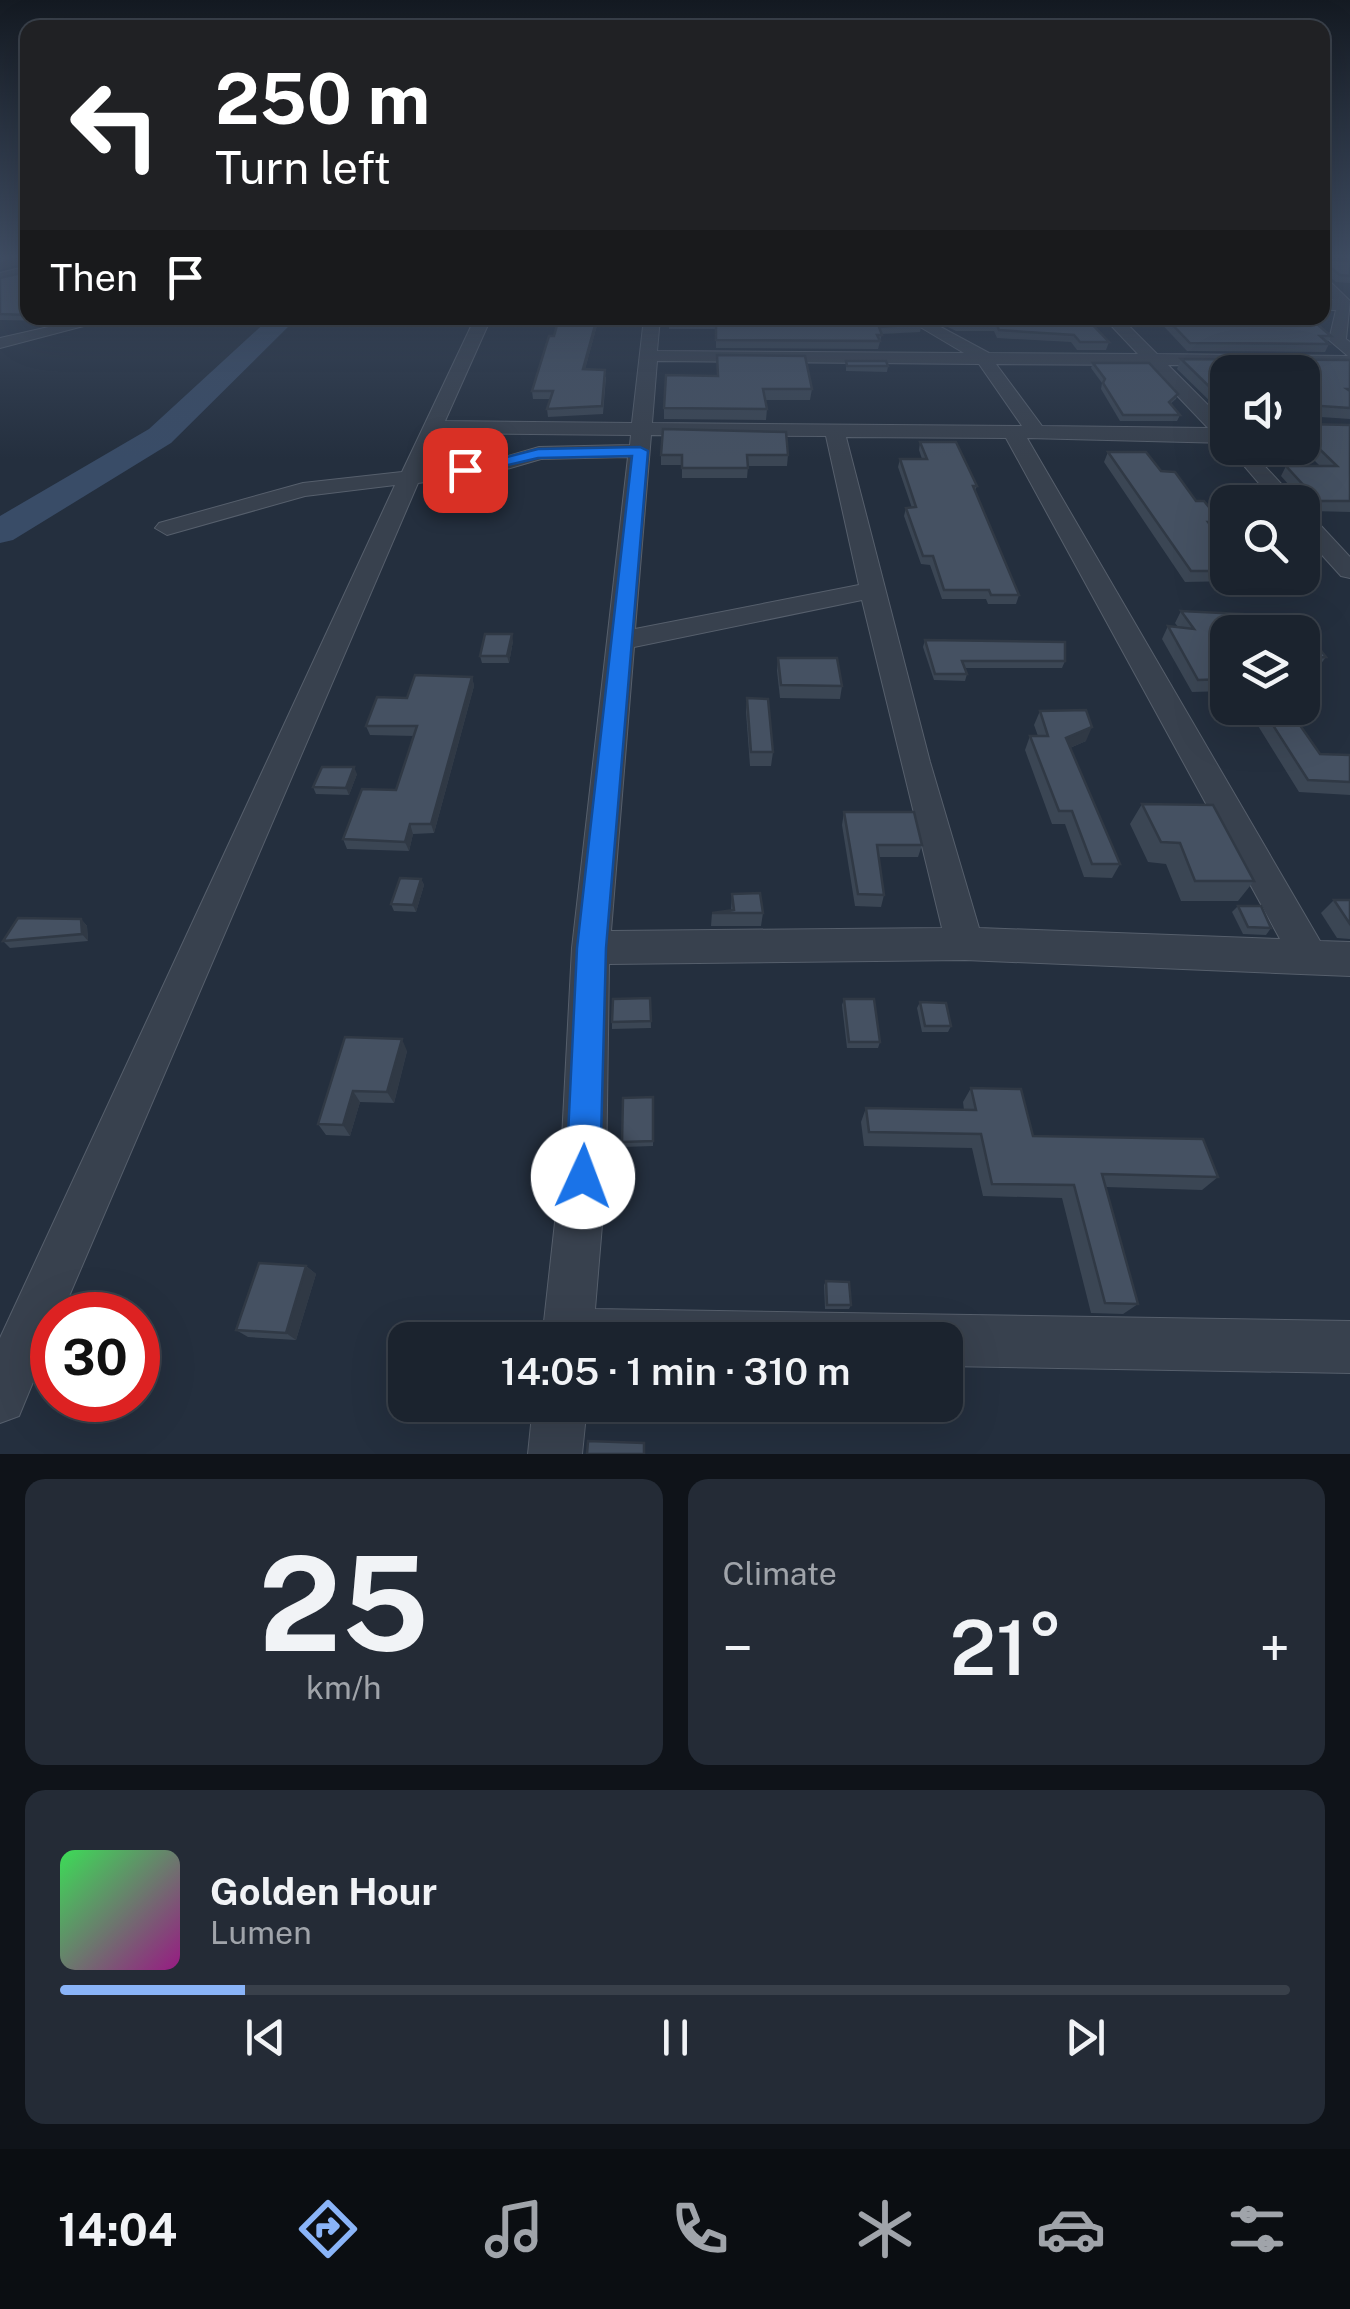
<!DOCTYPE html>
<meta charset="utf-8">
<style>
body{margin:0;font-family:"Public Sans",sans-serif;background:#242b36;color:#f1f3f6;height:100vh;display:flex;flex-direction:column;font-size:38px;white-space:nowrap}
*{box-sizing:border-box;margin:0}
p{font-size:32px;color:#a0a4aa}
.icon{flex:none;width:55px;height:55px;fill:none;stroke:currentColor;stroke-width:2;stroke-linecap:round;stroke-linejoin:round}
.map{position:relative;height:1454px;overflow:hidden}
.drawer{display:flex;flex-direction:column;gap:25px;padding:25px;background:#0f1319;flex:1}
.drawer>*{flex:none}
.hud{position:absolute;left:20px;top:20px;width:1310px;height:305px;border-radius:20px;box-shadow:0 10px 40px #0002,0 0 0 2px #39404a;background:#202124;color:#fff;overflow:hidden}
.fabs{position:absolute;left:1210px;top:355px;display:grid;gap:20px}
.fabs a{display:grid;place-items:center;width:110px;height:110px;border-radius:20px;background:#1b232e;box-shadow:0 10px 40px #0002,0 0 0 2px #39404a;font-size:50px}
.speed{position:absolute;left:30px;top:1292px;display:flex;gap:20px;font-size:50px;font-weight:700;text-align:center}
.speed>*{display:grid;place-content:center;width:130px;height:130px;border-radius:50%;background:#1b232e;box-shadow:0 10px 40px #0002,0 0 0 2px #39404a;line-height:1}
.speed .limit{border:15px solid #d22;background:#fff;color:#111}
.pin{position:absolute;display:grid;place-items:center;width:85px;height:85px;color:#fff;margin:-42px;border-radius:20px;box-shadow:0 5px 15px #0006}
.me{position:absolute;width:110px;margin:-55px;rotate:2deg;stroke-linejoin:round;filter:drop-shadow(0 0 8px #0008)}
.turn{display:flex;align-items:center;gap:35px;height:210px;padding:0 30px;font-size:45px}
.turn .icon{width:130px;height:130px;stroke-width:2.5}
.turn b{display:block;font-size:70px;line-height:85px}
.then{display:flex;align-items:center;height:95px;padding:0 30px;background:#0003;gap:20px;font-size:38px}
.big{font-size:75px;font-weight:600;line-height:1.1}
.drawer .card{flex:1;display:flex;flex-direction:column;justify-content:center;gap:15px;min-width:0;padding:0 35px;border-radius:20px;background:#242b36}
.drawer .dial{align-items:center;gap:0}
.dial b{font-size:130px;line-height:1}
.song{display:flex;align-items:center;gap:30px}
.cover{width:120px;height:120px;border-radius:15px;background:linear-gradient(135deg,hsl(130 70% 55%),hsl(310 70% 35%))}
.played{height:10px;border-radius:5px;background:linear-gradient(90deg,#8ab4f8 15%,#39404a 15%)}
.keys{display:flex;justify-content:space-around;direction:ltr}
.heat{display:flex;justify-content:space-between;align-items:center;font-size:55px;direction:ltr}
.drawer .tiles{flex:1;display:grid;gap:25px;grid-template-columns:1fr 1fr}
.card:last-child{grid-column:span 2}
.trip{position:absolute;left:388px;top:1322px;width:575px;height:100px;border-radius:20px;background:#1b232e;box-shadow:0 10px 40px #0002,0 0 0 2px #39404a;font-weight:600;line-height:100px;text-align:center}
.menu{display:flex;height:160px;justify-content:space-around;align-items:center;background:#0b0e12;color:#a0a4aa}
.menu .icon{width:70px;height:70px}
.menu .current{color:#8ab4f8}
.menu b{font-size:45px;color:#f1f3f6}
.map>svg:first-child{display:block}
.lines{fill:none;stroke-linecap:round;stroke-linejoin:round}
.river{fill:#394c67;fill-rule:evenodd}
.minor-casing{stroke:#565f6c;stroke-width:2}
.minor{fill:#38414e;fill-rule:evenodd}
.wall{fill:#3b4654}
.shaded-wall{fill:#303945}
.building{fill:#455162;stroke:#303945;stroke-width:2.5}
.route{fill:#1a73e8;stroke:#114b97;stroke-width:2.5}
</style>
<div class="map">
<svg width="1350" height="1454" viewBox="0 0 1350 1454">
<rect width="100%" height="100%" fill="#242f3e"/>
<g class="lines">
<path class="river" d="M270 318H297L171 443 13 540 0 543V516L149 429Z"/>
<g class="minor-casing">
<g id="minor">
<rect x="1322" y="256" width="28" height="8"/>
<path d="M28 266V274L0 281V273Z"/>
<path d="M1322 274 1350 301 1346 339 1350 342V366L1168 365 1228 425V443L1027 438 1320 941 1350 942V976L965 960 609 964 606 1177 595 1309 1350 1321V1373L945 1366V1340H542L560 1177 572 948 628 457 541 459 493 473 418 483 61 1315H52V1336L19 1416 0 1423V1338L395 485 305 496 167 535 155 528 159 523 303 483 402 472 475 318H491L445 421 632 423 644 318H660L657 351 964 353 905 318H924L989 353 1138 354 1104 318H1121L1157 354 1348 356 1329 340 1336 310H1322V300H1333L1322 288ZM657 361 979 364 1022 426 652 423ZM996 364 1148 365 1208 428 1042 426ZM440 433 631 435 630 445 539 447 491 461 424 469ZM651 435 826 436 859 585 635 629ZM846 437 1006 438 1280 939 979 928 930 762ZM862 600 942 928 611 931 634 647Z"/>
<path d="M88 318H114L0 348V338Z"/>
<path d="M1228 447 1248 448 1298 502H1275Z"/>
<path d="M1302 512 1310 514 1350 557V578L1341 576 1302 533Z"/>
<path d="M533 1405H587L582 1454H528Z"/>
</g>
</g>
<use href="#minor" class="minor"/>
</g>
<g class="wall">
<path d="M1323 260 1350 261V283L1336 282 1323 271Z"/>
<path d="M28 267V318H81L57 321 0 320V278L26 272Z"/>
<path d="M559 318H599L585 369 606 377 603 414 548 417 547 409 550 399H533L532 391 554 336Z"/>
<path d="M669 318 922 324 920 332 882 334 878 349 716 348V329H669Z"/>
<path d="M930 318H1086L1109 342 1106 350H1077L1071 342 997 338 994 331H956Z"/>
<path d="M1156 318H1310L1331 336 1327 343 1329 344 1325 352 1187 351Z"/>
<path d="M717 355 812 389 810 400H765L767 409 766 420 664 419V408L717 376Z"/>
<path d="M1181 359 1350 360V419L1306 416 1305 424 1350 425V512L1312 511 1281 476 1286 466H1320L1302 448V372H1228V408H1217L1177 369Z"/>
<path d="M846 361 888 366 887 372 846 371Z"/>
<path d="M1093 363 1178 394 1176 399 1170 404 1180 415 1177 421H1120L1101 389 1102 383 1091 368Z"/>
<path d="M920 442 977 486 975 491 1019 595 1016 604H988L986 599H942L930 565 921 564 904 516 906 508H912L898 467 900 459H922L919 450Z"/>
<path d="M1108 452 1161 471 1221 522 1215 533 1228 550V578H1238L1236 581 1185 582 1104 462Z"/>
<path d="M661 455H788L787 466H748L747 478H682V465H661Z"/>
<path d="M1181 611 1228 632V691L1192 692 1162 639 1168 626 1178 627 1175 623Z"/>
<path d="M1302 634 1326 657 1317 669 1302 670Z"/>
<path d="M925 640 1065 661 1062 668H965L967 674 965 681 934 680 923 647Z"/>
<path d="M513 641 509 663H482L480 656Z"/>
<path d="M778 658 842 686 840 699 780 698 777 671Z"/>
<path d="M472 677 474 686 434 833 413 834 409 851 347 849 343 839 396 790 414 736 370 735 366 726 407 698Z"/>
<path d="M747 698 773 752 771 766H750L746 712Z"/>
<path d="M1247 708H1288L1320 754 1350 755V795L1299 792Z"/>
<path d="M1040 711 1086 741 1070 748 1120 864 1112 878 1084 877 1065 824H1052L1025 750 1030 736H1038L1034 725Z"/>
<path d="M357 774 349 795 316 794 313 787Z"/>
<path d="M1142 804 1254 881 1238 901H1181L1166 864 1148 862 1130 824Z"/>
<path d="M844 812 922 845 918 857H879L884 895 881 907 855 906 842 825Z"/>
<path d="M421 879 424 885 416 912 394 911 391 904Z"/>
<path d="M732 894 763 913 761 926H711L712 913 731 910Z"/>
<path d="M1334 900H1350V939L1337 938 1321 913Z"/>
<path d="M1238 906 1271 928 1266 935 1243 934 1232 912Z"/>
<path d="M81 919 87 926 88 941 10 948 3 941Z"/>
<path d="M650 998 651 1028 612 1029V1022Z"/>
<path d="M844 999 880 1042 878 1048H847L842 1005Z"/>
<path d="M920 1002 951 1026 948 1032H922L917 1008Z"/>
<path d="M345 1037 407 1051 394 1103 360 1102 350 1136 326 1135 318 1124Z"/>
<path d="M971 1088 1033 1136 1218 1177 1202 1190 1106 1187 1138 1304 1123 1314 1091 1313 1062 1198 983 1196 972 1148 864 1146 861 1122 866 1108 964 1110 963 1102Z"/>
<path d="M653 1097V1146L623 1147 622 1142Z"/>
<path d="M306 1266 316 1274 296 1340 248 1337 236 1330Z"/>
<path d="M826 1281 851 1305 849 1309H825L824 1285Z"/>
</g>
<g class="shaded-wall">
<path d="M24 257 27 262 0 270V263Z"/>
<path d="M55 318H81L57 321Z"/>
<path d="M597 318H599L583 377V369Z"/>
<path d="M512 634 513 641 509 663 507 656Z"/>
<path d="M472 677 474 686 434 833 431 824Z"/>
<path d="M1092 727 1086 741 1060 752 1066 738Z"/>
<path d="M354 767 357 774 349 795 346 788Z"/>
<path d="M410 824 413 834 409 851 405 842Z"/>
<path d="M421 879 424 885 416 912 413 905Z"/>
<path d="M81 919 87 926 88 941 82 934Z"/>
<path d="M402 1039 407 1051 394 1103 387 1092Z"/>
<path d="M353 1091 360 1102 350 1136 343 1125Z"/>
<path d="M306 1266 316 1274 296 1340 286 1333Z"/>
</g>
<g class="building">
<path d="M0 256H28V259L24 257 0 263Z"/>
<path d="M1322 256 1323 260 1350 261V276L1340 275 1325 263 1322 272Z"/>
<path d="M28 267V315L0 314V278L26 272Z"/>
<path d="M559 318H597L583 369 605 370 602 406 547 409 553 391H532L549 336H554Z"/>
<path d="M669 318H912L922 324 879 327 882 335H877L880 341 716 340V321H669Z"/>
<path d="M946 318H1086L1109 342H1080L1074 335 999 330 996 323 958 324Z"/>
<path d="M1166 318H1310L1331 336H1320L1329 344 1190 343Z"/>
<path d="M717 355 805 356 812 389H763L767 409 664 408 666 375 718 376Z"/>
<path d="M1181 359 1350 360V389H1347L1350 391V408L1307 405 1305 424 1350 425V501H1318L1286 466H1337L1302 432V372H1228V398H1221Z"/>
<path d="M846 361H886L888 366H847Z"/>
<path d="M1093 363H1149L1178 394 1169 402 1180 415H1123L1103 383 1105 379Z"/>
<path d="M663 429 786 432 788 455H747L748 468H682V455H661Z"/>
<path d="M920 442H956L977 486H973L1019 595H991L989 590H944L933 556H923L906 508 916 507 900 459H927Z"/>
<path d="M1108 452H1146L1161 471 1175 472 1196 501H1204L1221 522H1208L1228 550V571H1191Z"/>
<path d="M1181 611 1283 616 1295 632H1228V679L1198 680 1168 626 1194 629Z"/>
<path d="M485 634H512L507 656H480Z"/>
<path d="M1302 634H1308L1326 657 1302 658Z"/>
<path d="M925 640 1065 642V661H962L967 674H935Z"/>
<path d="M778 658H837L842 686 781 685Z"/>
<path d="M415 675 472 677 431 824H410L405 842 343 839 362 789 396 790 417 726H366L377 697 407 698Z"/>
<path d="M747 698 768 699 773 752H751Z"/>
<path d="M1262 708H1288L1320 754 1350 755V782L1308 780Z"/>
<path d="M1086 710 1092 727 1066 738 1120 864H1092L1072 811H1059L1030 736H1048L1040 711Z"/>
<path d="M322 767H354L346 788 313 787Z"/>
<path d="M1142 804 1213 805 1254 881H1195L1180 843 1161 842Z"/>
<path d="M844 812H914L922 845H877L884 895 858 894Z"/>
<path d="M400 878 421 879 413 905 391 904Z"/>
<path d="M760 893 763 913H712L734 910 732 894Z"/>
<path d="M1334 900H1350V924Z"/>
<path d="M1238 906H1261L1271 928 1248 927Z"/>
<path d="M18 918 81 919 82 934 3 941Z"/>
<path d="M650 998 651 1021 612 1022 613 999Z"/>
<path d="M844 999H874L880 1042H849Z"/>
<path d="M920 1002 946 1003 951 1026H925Z"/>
<path d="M345 1037 402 1039 387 1092 353 1091 343 1125 318 1124Z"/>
<path d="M971 1088 1021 1089 1033 1136 1203 1139 1218 1177 1102 1174 1138 1304 1105 1303 1074 1185 992 1184 981 1134 869 1132 866 1108 976 1110Z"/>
<path d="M653 1097V1141L622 1142 623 1098Z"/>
<path d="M259 1263 306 1266 286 1333 236 1330Z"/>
<path d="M826 1281 849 1282 851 1305H827Z"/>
<path d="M588 1441 644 1443V1454H587Z"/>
</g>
<linearGradient id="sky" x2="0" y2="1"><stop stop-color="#141a22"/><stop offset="0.56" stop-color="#3f4d63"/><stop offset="1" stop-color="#3f4d63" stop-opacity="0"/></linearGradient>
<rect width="1350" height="459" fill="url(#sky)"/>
<path class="route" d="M640 447 648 451 606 948 600 1177 595 1189 583 1194 571 1189 566 1177 577 948 632 456 538 458 465 475 457 470 538 449Z"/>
</svg>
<div class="fabs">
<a><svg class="icon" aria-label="sound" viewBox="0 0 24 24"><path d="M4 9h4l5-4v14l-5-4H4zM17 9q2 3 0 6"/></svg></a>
<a><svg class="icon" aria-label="search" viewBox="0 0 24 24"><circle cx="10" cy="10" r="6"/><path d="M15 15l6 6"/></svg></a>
<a><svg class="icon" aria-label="layers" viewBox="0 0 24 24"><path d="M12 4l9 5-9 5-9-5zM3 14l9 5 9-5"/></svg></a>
</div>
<div class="speed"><div class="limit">30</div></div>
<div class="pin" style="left:465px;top:470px;background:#d93025"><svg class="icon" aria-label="arrive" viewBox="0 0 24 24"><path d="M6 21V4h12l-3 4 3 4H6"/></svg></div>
<svg class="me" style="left:583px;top:1177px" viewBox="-20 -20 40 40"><circle r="19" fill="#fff"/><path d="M0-13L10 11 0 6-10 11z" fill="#1a73e8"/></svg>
<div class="trip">14:05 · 1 min · 310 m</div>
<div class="hud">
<div class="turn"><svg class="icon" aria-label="left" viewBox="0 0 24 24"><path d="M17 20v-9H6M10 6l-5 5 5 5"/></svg><div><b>250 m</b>Turn left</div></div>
<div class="then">Then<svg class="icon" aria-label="arrive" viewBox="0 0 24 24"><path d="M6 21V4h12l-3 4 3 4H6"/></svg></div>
</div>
</div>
<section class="drawer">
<div class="tiles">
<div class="card dial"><b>25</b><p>km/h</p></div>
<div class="card"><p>Climate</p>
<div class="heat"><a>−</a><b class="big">21°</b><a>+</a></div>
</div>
<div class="card">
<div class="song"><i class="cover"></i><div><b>Golden Hour</b><p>Lumen</p></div></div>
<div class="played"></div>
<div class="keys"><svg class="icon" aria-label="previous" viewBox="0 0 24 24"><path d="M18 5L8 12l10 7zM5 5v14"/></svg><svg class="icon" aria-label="pause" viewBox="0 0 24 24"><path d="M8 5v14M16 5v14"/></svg><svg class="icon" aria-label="next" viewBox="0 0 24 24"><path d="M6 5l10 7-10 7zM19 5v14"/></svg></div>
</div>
</div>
</section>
<nav class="menu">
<b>14:04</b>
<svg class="icon current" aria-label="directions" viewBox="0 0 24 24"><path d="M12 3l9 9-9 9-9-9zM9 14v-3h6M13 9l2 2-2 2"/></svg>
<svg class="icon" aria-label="music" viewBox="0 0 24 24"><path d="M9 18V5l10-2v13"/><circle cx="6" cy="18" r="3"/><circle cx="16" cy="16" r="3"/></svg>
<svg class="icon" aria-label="phone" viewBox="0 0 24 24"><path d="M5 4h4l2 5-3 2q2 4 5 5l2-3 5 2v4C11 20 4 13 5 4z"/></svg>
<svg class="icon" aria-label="climate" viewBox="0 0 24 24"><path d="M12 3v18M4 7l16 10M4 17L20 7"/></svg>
<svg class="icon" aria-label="car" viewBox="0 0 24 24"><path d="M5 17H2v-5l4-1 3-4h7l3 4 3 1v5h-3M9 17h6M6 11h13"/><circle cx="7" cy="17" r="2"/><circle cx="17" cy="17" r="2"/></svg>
<svg class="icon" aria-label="filters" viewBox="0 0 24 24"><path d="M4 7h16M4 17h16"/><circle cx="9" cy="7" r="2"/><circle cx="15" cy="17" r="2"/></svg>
</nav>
